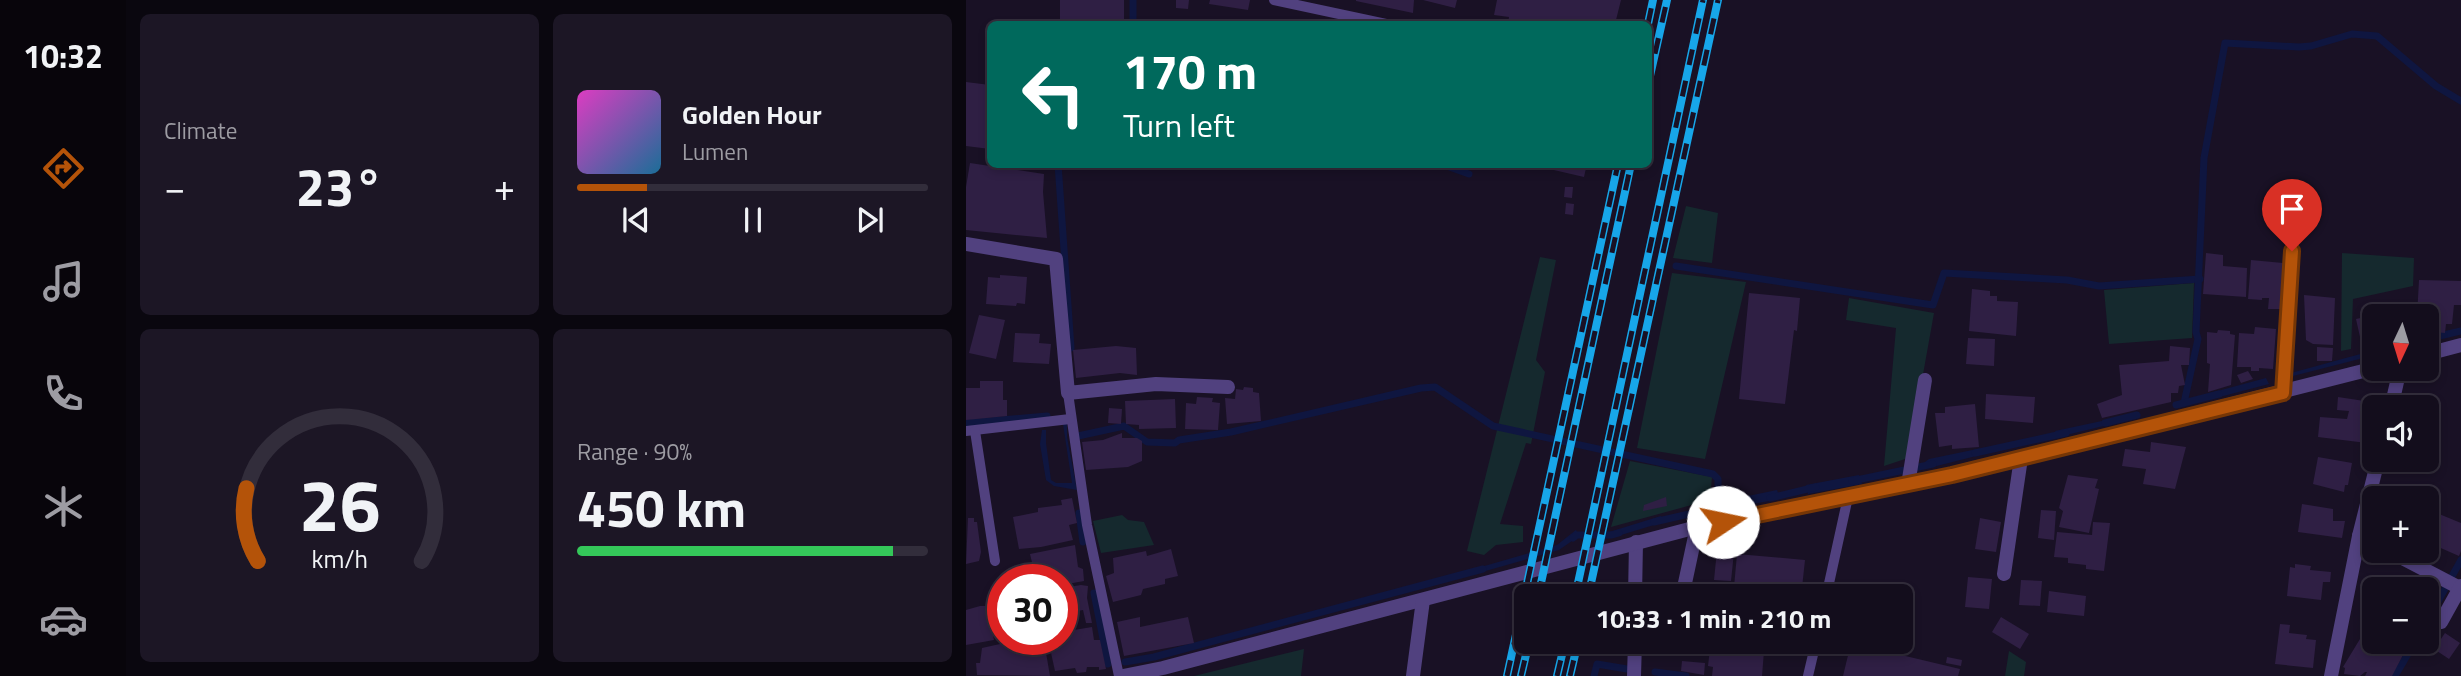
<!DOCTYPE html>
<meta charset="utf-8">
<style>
body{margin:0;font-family:"Titillium Web",sans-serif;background:#1c1625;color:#f1f3f6;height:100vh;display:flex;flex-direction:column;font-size:26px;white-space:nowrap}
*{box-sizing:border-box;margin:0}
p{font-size:23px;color:#9d9ca3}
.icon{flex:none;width:38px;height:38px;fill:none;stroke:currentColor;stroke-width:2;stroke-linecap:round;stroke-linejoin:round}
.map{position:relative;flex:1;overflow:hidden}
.drawer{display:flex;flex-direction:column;gap:14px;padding:14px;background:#0a070f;width:840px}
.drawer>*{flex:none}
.guide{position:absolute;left:21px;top:21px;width:665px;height:147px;border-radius:10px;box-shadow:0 4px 10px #0003,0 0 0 2px #322d3b;background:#00695c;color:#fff;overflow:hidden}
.needle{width:46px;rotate:184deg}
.tools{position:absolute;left:1396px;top:304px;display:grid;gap:14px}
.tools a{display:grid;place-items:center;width:77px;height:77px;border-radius:10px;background:#130d1c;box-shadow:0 4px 10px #0003,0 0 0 2px #322d3b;font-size:35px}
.speed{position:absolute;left:21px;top:564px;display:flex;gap:14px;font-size:35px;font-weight:700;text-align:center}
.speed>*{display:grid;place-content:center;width:91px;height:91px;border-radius:50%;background:#130d1c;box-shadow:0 4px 10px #0003,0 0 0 2px #322d3b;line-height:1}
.speed .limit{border:10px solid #d22;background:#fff;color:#111}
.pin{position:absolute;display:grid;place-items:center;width:60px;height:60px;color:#fff;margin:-72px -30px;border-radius:50% 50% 50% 0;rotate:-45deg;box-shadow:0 0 7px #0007}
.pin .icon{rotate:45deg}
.me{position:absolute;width:77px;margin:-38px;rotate:79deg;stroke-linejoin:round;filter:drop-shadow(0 0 5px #0008)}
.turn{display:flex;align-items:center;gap:24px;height:147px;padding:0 21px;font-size:32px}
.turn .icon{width:91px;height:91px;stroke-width:2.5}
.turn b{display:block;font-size:49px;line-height:60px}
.big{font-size:52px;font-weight:700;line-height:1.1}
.drawer .card{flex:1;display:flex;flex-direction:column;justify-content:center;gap:10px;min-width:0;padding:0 24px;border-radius:10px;background:#1c1625}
.drawer .dial{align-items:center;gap:0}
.dial svg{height:182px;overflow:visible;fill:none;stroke:#322d3b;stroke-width:7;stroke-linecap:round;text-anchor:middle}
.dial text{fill:#f1f3f6;stroke:none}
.song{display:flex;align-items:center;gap:21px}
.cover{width:84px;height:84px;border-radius:10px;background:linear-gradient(135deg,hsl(310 70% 55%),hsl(200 70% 35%))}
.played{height:7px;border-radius:4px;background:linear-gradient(90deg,#b45309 20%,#322d3b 20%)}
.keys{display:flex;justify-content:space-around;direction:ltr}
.heat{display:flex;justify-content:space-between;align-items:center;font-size:38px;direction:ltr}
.charge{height:10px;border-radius:5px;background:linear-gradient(90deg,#34c759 90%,#322d3b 0)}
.drawer .tiles{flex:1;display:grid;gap:14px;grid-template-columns:repeat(2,1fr)}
.trip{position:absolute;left:548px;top:584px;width:399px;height:70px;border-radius:10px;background:#130d1c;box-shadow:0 4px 10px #0003,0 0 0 2px #322d3b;font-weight:700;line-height:70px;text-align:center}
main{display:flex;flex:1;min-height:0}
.dock{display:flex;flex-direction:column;width:126px;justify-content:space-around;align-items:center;background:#08050b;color:#9d9ca3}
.dock .icon{width:49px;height:49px}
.dock .active{color:#b45309}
.dock b{font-size:32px;color:#f1f3f6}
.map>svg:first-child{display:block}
.green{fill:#15292e}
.water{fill:#0f1640}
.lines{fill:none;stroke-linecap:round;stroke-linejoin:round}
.stream{stroke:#0f1640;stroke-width:7}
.building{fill:#2f1f44}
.service{stroke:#51417f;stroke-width:10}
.minor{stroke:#51417f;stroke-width:14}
.rail-casing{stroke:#17a6e9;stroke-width:8}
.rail{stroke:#191125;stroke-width:5;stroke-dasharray:16;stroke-linecap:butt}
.route-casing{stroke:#753606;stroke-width:18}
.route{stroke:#b45309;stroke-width:12}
</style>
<main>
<nav class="dock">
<b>10:32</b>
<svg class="icon active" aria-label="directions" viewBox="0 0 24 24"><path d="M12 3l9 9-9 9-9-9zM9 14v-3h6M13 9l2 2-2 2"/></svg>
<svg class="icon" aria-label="music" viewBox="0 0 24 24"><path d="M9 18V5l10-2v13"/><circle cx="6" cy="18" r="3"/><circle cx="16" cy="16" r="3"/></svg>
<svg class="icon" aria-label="phone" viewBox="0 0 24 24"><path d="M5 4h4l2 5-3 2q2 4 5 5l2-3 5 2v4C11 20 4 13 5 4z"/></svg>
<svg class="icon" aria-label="climate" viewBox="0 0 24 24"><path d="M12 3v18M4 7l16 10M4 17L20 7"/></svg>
<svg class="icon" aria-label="car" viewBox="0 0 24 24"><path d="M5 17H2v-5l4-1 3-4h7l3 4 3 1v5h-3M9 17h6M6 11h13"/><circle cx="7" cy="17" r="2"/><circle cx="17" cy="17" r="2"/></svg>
</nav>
<section class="drawer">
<div class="tiles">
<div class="card"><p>Climate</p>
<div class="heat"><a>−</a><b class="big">23°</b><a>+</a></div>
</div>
<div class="card">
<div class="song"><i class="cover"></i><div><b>Golden Hour</b><p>Lumen</p></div></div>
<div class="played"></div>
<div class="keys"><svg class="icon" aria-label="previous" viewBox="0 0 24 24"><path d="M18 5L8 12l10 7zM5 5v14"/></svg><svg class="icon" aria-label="pause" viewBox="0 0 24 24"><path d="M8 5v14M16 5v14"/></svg><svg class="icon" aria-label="next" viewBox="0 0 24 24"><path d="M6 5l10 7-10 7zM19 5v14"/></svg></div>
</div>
<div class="card dial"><svg viewBox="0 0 100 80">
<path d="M14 69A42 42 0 1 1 86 69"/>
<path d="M14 69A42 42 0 0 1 9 37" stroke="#b45309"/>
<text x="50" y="56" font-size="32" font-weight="700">26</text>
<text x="50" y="72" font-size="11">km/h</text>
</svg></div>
<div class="card"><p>Range · 90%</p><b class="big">450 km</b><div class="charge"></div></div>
</div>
</section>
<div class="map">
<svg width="1495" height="676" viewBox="0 0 1495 676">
<rect width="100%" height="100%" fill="#191125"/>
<g class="green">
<path d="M720 206 752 213 746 263 707 258Z"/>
<path d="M1376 253 1448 258 1447 286 1387 299 1385 349 1375 351Z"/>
<path d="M574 257 590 260 570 360 579 372 565 444 560 443 534 524 557 526V542L530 545 518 555 501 551Z"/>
<path d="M706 273 780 282 739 459 671 448Z"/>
<path d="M1228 283 1226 338 1143 344 1138 290Z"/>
<path d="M883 298 968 313 942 458 918 466 930 328 880 320Z"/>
<path d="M664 461 746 477 744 500 645 527Z"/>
<path d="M156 515 162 520 178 522 188 545 135 553 127 521Z"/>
<path d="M338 649 335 676H228Z"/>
<path d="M1043 651 1060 662 1058 676H1039Z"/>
</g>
<g class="water">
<path d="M1409 350V355L1327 376 1325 373Z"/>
<path d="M1300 378 1303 384 1246 399 1244 393Z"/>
<path d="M1145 419 1146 424 1092 437 1089 431Z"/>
<path d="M97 424H101V437L111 490 88 486 80 480 74 444 76 430H80V443L85 480 90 483H106Z"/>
<path d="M1016 448 1018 454 959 469V462L963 459Z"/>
<path d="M893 475 896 484 842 494 840 485Z"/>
<path d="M811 490 814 499 749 511 748 503Z"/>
<path d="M695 516 698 522 645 538 643 532Z"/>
<path d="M610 530 613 536 593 550 509 574 508 569 591 545Z"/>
</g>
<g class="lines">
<g class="stream">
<path d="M167 24V0"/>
<path d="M92 164 105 348"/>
<path d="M475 164 503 174"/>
<path d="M710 266 967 305 978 273 1101 280 1133 286 1234 279"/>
<path d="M1461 339 1495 331"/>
<path d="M1218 403 1232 339 1230 332 1238 158 1259 43 1333 47 1345 46 1386 34 1411 36 1470 86 1495 101"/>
<path d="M1210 405 1253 394"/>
<path d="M0 423 81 416"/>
<path d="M1139 423 1171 415"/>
<path d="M112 436 158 426 181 442 209 443 213 440 265 432 455 388 469 387 527 426 747 474 752 479V507"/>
<path d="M1009 453 1100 433"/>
<path d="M886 481 967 464"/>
<path d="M804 498 850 487"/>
<path d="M113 513 117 542"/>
<path d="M688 522 758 506"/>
<path d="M607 538 611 535H646L653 533"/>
<path d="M128 593 142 664"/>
<path d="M1461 621 1495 560"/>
<path d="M159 662 188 657 517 569"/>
<path d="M689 672 720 676"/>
<path d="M628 676 631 664 661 669"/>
<path d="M1429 676 1449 642"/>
</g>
</g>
<g class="building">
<rect x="94" y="0" width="64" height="24"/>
<path d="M210 0H223L222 9 210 8Z"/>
<path d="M244 0H284L282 10 243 4Z"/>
<path d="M390 0H448L447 13 390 1Z"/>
<path d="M457 0H491L489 8Z"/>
<path d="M531 0H655L649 24H542L543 17 528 15Z"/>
<path d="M0 82 24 85V149L0 146Z"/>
<path d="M4 163 78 174 77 192 81 238 0 230V187Z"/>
<path d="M562 164H621L618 177Z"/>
<path d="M599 187H607L606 198 598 197Z"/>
<path d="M600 203 608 204 607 215 599 214Z"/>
<path d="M1240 253 1257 255V266L1281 268 1280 297 1237 294Z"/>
<path d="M1285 260 1317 263 1316 309H1302L1303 298H1296V300L1282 299Z"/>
<path d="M34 275 61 277 59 304 51 303 50 306 20 304 22 277 34 278Z"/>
<path d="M1453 280 1495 281V305H1488L1486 324H1480L1479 333 1468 332 1469 329 1461 328V317H1451Z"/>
<path d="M1006 289 1024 291V296H1031V301L1052 302 1050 336 1003 331Z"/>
<path d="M783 293 834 298 831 331 828 330 819 404 773 399Z"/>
<path d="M1338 295 1369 298 1367 345 1347 344 1340 340Z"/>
<path d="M1434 309 1437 317H1409V348L1402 350V346H1396L1390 319Z"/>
<path d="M13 315 39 320 30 359 3 353Z"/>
<path d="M1289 327 1310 329 1307 369 1293 368V371H1285V367H1271L1273 333 1288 334Z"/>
<path d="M1252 330 1264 331V334L1269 335 1265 385 1242 392 1244 364 1241 363V332L1251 333Z"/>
<path d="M49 333 74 334 73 343 85 344 83 364 47 362Z"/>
<path d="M1002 338 1029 339 1028 366 1000 364Z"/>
<path d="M150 346 170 348 171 375 154 373 110 378 107 350Z"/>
<path d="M1204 346 1224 348 1223 365H1215L1219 385 1213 386 1212 393H1205V402L1136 418 1131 404 1156 395 1153 365 1203 361Z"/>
<path d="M1351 347 1367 348 1366 361H1351Z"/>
<path d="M1282 371 1287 379 1275 383 1271 375Z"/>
<path d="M14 381H37V400H41V416L0 420V388H14Z"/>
<path d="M278 387 287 388V392L293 393 295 421 261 424 259 398 269 399 270 389 277 390Z"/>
<path d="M1020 394 1069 397 1067 423 1019 419Z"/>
<path d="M231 397 247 398 246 402 254 403 252 430 219 429 220 403 230 404Z"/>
<path d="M1372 397 1405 402 1401 443 1352 437 1354 417 1381 419 1383 411 1371 410Z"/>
<path d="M209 399 210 428 173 429V425L160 424 159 401Z"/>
<path d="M1009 404 1013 447 986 449V445L973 447 969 413H979V407Z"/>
<path d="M143 408 156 409 155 424 142 423Z"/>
<path d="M156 433V438H171L176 441V461L162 467 120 470 116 442 137 440Z"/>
<path d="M1185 442 1220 447 1209 489 1177 484 1180 469 1156 466 1159 449 1184 452Z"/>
<path d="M1352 457 1386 463 1382 485H1379L1378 492 1347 484Z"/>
<path d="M1102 475 1132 479 1129 488 1133 489 1123 533 1093 527 1097 511 1093 508Z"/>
<path d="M700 497 701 506 677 511 678 505Z"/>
<path d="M106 498 111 523 103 525 107 540 75 547 53 549 47 517 72 512V508L96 505 95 500Z"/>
<path d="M1336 504 1367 509V521H1379L1376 538 1332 532Z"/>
<path d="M1461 509 1495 523V551L1493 556 1461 542Z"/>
<path d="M1075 510 1090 511 1088 540 1072 538Z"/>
<path d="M2 518H8V522H11L15 552 13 561 0 564Z"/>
<path d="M1014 518 1035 522 1030 552 1009 549Z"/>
<path d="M1127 522 1144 523 1138 571 1120 569V565L1102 563V558L1088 557 1091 532 1126 535Z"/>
<path d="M109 545 112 567 117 569 118 581 96 585V579H70L64 554Z"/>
<path d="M205 549 212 576 199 579V584L177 589 175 595 147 602 140 576 148 573 147 558 180 551 181 556Z"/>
<path d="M751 550 768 552 765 581 748 580Z"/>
<path d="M771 554 839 560 835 597H814V591L768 587Z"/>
<path d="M1329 564 1345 566 1344 570 1365 572 1364 582H1357L1355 600 1321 596 1324 567 1329 568Z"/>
<path d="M1002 577 1026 579 1023 609 999 607Z"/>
<path d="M1055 580 1076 581 1074 606 1053 605Z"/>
<path d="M115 585 122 586 121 598 126 623H120L117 610 96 614V588Z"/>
<path d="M1083 591 1120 596 1118 616 1081 612Z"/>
<path d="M37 596V638L31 639 24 598Z"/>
<path d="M14 606H20V613L22 612 28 640 0 645V610Z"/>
<path d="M174 617V627L222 617 228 643 158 656 151 622Z"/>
<path d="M1035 617 1063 634 1054 649 1026 632Z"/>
<path d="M1314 624 1324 625 1323 633 1341 635 1340 639 1350 640 1347 668 1309 664Z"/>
<path d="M126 627 128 640H134L140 669 133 670V667H121L120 672 111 673 109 668 89 671 82 639H96V632Z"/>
<path d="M1479 633 1494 643 1483 659 1468 649Z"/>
<path d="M1397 634 1409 639V642H1413L1410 650 1416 651 1420 643 1438 653 1426 676H1399L1401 672H1399L1394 676 1378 674 1379 668 1377 667Z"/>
<path d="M52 640 53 646 78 641 84 676 11 675 10 663H14L16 648Z"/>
<path d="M758 642 774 643V648L798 651 796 676H746L747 667 742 666 744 649 757 650Z"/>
<path d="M885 643 994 669 992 676H877Z"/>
<path d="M981 657 996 660 995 666 980 663Z"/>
<path d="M716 661 739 663 738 675 715 671Z"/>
</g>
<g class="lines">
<g class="service">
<path d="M308 0 420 24"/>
<path d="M102 393 121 525 153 676"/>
<path d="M0 431 104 419"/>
<path d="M9 431 29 561"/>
<path d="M860 597 882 497"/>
<path d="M842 676 850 642"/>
</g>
<g class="minor">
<path d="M0 244 90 259 102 393 190 384 262 387"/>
<path d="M1461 354 1495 345"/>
<path d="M1317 393 1326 251"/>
<path d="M1425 408 1434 369"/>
<path d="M942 485 959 380"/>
<path d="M1393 536 1409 544"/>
<path d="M1423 551 1494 588"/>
<path d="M1038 574 1055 458"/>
<path d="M669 597 670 542"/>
<path d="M716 597 731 527"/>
<path d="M1475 622 1495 586"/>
<path d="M157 676 197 668 731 527 986 475 1409 368"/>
<path d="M447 676 457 600"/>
<path d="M668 676 669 642"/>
<path d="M1365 676 1393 536 1412 460"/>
</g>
<g class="rail-casing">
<g id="rail">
<path d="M682 24 687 0"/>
<path d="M682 85 701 0"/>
<path d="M572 597 665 164"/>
<path d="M609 597 737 0"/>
<path d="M622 597 752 0"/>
<path d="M541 676 652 164"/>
<path d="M555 676 563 642"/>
<path d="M591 676 599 642"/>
<path d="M604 676 612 642"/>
</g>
</g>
<use href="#rail" class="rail"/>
</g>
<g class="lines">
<g class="route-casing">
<path id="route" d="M757 522 986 475 1317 393 1326 251"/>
</g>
<use href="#route" class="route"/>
</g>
</svg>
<div class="tools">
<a><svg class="needle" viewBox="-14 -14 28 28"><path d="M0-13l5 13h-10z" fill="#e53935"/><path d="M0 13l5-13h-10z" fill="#9d9ca3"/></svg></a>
<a><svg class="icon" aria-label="sound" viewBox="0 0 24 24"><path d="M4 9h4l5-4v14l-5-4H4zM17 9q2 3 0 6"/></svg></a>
<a>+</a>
<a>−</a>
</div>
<div class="speed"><div class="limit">30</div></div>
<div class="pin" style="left:1326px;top:251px;background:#d93025"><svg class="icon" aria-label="arrive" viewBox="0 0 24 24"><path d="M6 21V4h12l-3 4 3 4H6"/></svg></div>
<svg class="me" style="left:757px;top:522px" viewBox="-20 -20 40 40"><circle r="19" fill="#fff"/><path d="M0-13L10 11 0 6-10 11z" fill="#b45309"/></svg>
<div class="trip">10:33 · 1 min · 210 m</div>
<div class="guide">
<div class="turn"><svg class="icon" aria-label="left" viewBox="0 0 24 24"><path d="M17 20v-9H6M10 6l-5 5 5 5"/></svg><div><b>170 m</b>Turn left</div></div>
</div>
</div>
</main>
